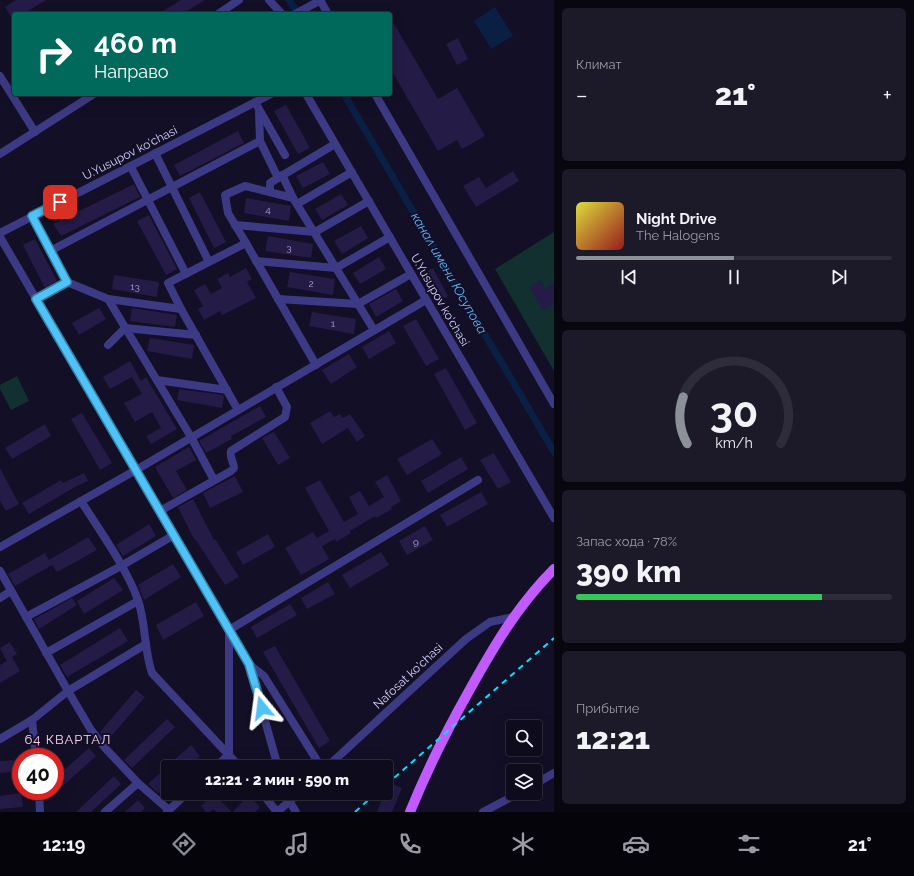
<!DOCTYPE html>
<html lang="ru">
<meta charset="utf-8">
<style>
body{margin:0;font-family:Raleway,sans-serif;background:#1c1929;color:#f1f3f6;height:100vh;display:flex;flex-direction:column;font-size:15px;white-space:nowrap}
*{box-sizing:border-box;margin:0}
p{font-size:13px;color:#9b9ba3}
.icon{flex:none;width:22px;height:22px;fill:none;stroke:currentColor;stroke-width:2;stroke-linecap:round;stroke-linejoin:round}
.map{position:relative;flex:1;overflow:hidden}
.panel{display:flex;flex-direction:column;gap:8px;padding:8px;background:#08060f;width:360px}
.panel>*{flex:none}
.hud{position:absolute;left:12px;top:12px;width:380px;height:84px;border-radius:4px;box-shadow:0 4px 16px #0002,0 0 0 1px #2e2b3b;background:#00695c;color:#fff;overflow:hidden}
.buttons{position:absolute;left:506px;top:720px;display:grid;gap:8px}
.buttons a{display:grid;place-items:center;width:36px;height:36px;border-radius:4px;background:#0e0b1c;box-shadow:0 4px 16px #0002,0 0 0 1px #2e2b3b;font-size:20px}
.speed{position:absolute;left:12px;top:748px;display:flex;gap:8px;font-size:20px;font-weight:700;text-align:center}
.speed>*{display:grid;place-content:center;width:52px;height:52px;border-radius:50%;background:#0e0b1c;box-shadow:0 4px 16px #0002,0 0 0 1px #2e2b3b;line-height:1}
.speed .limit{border:6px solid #d22;background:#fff;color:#111}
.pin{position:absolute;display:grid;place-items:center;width:34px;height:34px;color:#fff;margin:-17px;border-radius:8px;box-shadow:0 2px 6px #0006}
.me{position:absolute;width:44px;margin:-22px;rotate:344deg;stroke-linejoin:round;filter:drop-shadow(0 0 3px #0008)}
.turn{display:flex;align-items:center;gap:14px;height:84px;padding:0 16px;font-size:18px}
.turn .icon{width:52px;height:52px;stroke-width:2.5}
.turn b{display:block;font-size:28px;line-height:34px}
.big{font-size:30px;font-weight:800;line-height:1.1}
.panel .card{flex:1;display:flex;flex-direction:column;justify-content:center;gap:6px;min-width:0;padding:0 14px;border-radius:6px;background:#1c1929}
.panel .dial{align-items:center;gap:0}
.dial svg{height:104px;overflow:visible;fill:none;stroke:#2e2b3b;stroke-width:7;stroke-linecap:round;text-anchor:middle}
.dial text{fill:#f1f3f6;stroke:none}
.song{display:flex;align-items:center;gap:12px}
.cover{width:48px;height:48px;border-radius:6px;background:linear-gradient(135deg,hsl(60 70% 55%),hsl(0 70% 35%))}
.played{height:4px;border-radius:2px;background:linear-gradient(90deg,#8c9099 50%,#2e2b3b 50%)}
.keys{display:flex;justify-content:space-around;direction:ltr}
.heat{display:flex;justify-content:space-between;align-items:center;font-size:22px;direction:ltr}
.charge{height:6px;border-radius:3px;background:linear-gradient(90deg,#34c759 78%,#2e2b3b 0)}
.trip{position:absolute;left:161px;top:760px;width:232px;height:40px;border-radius:4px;background:#0e0b1c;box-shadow:0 4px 16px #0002,0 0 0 1px #2e2b3b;font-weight:800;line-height:40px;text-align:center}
.tab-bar{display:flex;height:64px;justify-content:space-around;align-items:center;background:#06040b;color:#9b9ba3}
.tab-bar .icon{width:28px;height:28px}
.tab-bar .current{color:#8c9099}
.tab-bar b{font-size:18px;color:#f1f3f6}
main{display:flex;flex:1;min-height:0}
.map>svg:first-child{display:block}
.green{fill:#12302f}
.water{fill:#0a1f44}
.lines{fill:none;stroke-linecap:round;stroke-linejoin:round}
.canal{stroke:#0a1f44;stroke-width:7}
.building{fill:#241b47}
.minor{stroke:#3d3a85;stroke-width:8}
.major{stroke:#c25bff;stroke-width:10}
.rail{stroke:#00e5ff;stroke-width:2;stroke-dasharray:6 5;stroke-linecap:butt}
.route-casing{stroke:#337fa1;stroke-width:10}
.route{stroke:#4fc3f7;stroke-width:7}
.labels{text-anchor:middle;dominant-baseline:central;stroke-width:4;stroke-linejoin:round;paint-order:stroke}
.number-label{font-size:10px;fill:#aca6d1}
.street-label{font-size:12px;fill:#d9d4ff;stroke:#130f26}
.water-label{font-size:13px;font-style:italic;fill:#62b6ff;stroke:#130f26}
.neighbourhood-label{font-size:13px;letter-spacing:1px;fill:#ffd6f0;stroke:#130f26}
</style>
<main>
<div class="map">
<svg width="554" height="812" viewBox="0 0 554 812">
<rect width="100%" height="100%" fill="#130f26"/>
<g class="green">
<path d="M554 232V371L495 269Z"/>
<path d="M17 376 29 401 11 410 0 389V385Z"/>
</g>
<path class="water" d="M495 7 513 36 491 49 474 21Z"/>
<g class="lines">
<g class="canal">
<path d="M289 0 298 14"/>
<path d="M344 94 554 452"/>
</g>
</g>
<g class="building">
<path d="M16 0H46L23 14H14V22L5 7Z"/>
<path d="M181 0H205L182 14H158Z"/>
<path d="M390 17 438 99 457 88 485 136 462 149 457 140 438 151 390 68Z"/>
<path d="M458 38 468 59 457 65 446 44Z"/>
<path d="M286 105 310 148 298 154 274 111Z"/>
<path d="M238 131 244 143 180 176 174 165Z"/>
<path d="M323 162 330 174 303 188 296 176Z"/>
<path d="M513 171 519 181 476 207 463 186 479 177 486 188Z"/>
<path d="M134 184 140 197 61 236 53 224Z"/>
<path d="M200 192 226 242 214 248 189 198Z"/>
<path d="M341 194 348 205 322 220 315 209Z"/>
<path d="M246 198 291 206 289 221 244 213Z"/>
<path d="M149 215 177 269 166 275 137 221Z"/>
<path d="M361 226 368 238 342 254 334 241Z"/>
<path d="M268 236 313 244 311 258 265 251Z"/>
<path d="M35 239 57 281 45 288 23 245Z"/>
<path d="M379 257 386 269 360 284 353 273Z"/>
<path d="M246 268 252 279 247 282 256 298 222 315 220 311 204 320 198 309 203 306 194 290 205 284 211 294 222 288 217 279 228 273 230 277Z"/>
<path d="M433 268 448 296 436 303 421 275Z"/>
<path d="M290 272 335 279 333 295 287 287Z"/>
<path d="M114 275 159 282 157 297 112 289Z"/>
<path d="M541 280 545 288 554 283V304L543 311 529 287Z"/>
<path d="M396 289 403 301 376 317 369 304Z"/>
<path d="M99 308 106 319 79 335 72 323Z"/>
<path d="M132 308 177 315 175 327 130 321Z"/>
<path d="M312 312 356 319 354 334 309 326Z"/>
<path d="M416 319 439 359 426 366 403 326Z"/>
<path d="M389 331 396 343 369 359 362 347Z"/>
<path d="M150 338 194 345 192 359 147 351Z"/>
<path d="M349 354 357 367 331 384 322 370Z"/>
<path d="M130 361 141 381 146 377 177 429 151 444 146 436 161 428 152 412 135 422 124 403 142 394 132 377 110 389 103 377Z"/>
<path d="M446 368 477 423 465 430 434 374Z"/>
<path d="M179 389 223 395 224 397 222 408 177 400Z"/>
<path d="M260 406 266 417 231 436 232 439 206 453 199 441Z"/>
<path d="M330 411 334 417 340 414 343 418 350 414 365 436 357 442 348 428 322 444 310 423Z"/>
<path d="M82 413 112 463 100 470 71 419Z"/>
<path d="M45 424 51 436 12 459 5 448Z"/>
<path d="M274 432 290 458 278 465 262 438Z"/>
<path d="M432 439 442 454 407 475 397 459Z"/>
<path d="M189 447 196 460 176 471 187 490 173 498 155 467Z"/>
<path d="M494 453 511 482 498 489 480 460Z"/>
<path d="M461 457 468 469 428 493 421 481Z"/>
<path d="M0 468 19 504 6 511 0 501Z"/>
<path d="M84 473 88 481 75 487 29 514 22 503 61 480 63 483Z"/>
<path d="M387 475 401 501 391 507 392 509 376 518 375 516 350 531 351 533 336 542 335 539 322 546 329 559 301 575 285 548 313 532 317 538 329 531 305 488 320 480 344 522 358 514 349 497 360 491 369 506 384 497 375 482Z"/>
<path d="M235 476 243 492 210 508 203 493Z"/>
<path d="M481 492 488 504 447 527 440 515Z"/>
<path d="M193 499 214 540 215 539 239 577 225 585 196 540 195 541 178 507Z"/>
<path d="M149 524 156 536 123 556 116 545Z"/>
<path d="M425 526 433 540 407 555 399 541Z"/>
<path d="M268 534 275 547 243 565 236 552Z"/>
<path d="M88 537 97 550 57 572 52 565 15 586 8 574 45 553 49 560Z"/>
<path d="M381 552 389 565 350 588 342 575Z"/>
<path d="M173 564 181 577 144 600 138 585Z"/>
<path d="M114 578 123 590 84 614 77 601Z"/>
<path d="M328 582 335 594 307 609 301 598Z"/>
<path d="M72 598 77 605 39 629 34 619Z"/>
<path d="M196 602 204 616 163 640 156 625Z"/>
<path d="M290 604 297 615 257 638 251 627Z"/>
<path d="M120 628 128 641 67 677 60 665Z"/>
<path d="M10 642 17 654 12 657 20 671 0 683V665L7 661 0 648Z"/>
<path d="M275 646 330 741 319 748 263 652Z"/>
<path d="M136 690 145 697 107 741 100 732Z"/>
<path d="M167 719 175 727 132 768 124 760Z"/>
<path d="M191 745 200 756 188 767H168V785L158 793 148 784Z"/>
<path d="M89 748 96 756 55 793V778Z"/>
<path d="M18 760 19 771 0 773V761Z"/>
<path d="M114 776 121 784 91 812H76Z"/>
<path d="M395 785 402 788 392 812H377L383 796Z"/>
<path d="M21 793 23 807 0 809V796Z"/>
<path d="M214 793H229L221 801 232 812H217L213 809 210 812H206L201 806Z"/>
<path d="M233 793H246L260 807 255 812H233L242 802Z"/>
<path d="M138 800 145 808 141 812H125Z"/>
</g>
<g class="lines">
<g class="minor">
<path d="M269 0 282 14"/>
<path d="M320 0 328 14"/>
<path d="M218 14 239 0"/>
<path d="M295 14 321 0"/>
<path d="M0 76 35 132"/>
<path d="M306 94 554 518"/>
<path d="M375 94 554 404"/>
<path d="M255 102 285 155"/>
<path d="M259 112 260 141"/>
<path d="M155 153 209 262"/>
<path d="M0 154 94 94"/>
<path d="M131 167 186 274"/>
<path d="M282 175 293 198"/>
<path d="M270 192V183L278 178"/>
<path d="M297 204 352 172"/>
<path d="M32 217 67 282"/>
<path d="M235 225 315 232 369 201"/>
<path d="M0 233 271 94"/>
<path d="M0 237 249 664 278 767"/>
<path d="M246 243 228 213 225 195 245 186 293 198 374 330"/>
<path d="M50 251 260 141 278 178 335 144"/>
<path d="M256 261 336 268 390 237"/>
<path d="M36 299 67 282 108 299 191 437 214 480"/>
<path d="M108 299 181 309 238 410"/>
<path d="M278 299 358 304 411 274"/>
<path d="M181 309 168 283 246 243 316 365"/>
<path d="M108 345 125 328 196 335"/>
<path d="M157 380 227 390"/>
<path d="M81 501C100 531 126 567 138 600 146 624 144 650 152 673L240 767"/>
<path d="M160 511 231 471 234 468C234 462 229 457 231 451L285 417 287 407 276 387"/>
<path d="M0 547 136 470 426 300"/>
<path d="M0 571 68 691 91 730 106 749 138 783 169 810"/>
<path d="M0 598 11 591"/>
<path d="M26 617 121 566 174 535"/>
<path d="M46 653 138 601"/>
<path d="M249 664 264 676 321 767"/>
<path d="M32 720 36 757"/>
<path d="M0 739 32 720 68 691 146 644"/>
<path d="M216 767 229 754V630L478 480"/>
<path d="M327 767 466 639 490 622 513 617"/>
<path d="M535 784 554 773"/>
<path d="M39 791 40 812"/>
<path d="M262 793 277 812"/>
<path d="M286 793 290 802 296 812"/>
<path d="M105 812 138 783"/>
<path d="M167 812 187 793"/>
<path d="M277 812 299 793"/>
<path d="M483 812 519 793"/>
</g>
<path class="major" d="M410 812C427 770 447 730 469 691 494 646 518 605 554 569"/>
<g class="rail">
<path d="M386 785 554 638"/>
<path d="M355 812 376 793"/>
</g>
</g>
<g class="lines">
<g class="route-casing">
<path id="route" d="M60 202 32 216 67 282 36 299 249 664 262 708"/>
</g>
<use href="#route" class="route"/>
</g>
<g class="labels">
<g class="number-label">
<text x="268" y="209">4</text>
<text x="289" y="247">3</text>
<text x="311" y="283">2</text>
<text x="135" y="286">13</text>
<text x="333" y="323">1</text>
<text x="416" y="541">9</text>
</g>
<g class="street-label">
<text transform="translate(130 153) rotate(-27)">U.Yusupov ko'chasi</text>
<text transform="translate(440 300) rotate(60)">U.Yusupov ko'chasi</text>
<text transform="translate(408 676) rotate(-43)">Nafosat ko'chasi</text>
</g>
<g class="water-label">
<text transform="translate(449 273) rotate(60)">канал имени Юсупова</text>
</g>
<g class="neighbourhood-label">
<text x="68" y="739">64 КВАРТАЛ</text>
</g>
</g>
</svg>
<div class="buttons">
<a><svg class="icon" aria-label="search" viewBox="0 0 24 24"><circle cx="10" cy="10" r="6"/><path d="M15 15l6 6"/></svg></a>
<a><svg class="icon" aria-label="layers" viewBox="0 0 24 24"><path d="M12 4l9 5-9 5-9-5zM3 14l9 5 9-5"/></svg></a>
</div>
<div class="speed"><div class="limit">40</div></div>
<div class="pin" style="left:60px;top:202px;background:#d93025"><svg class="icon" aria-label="arrive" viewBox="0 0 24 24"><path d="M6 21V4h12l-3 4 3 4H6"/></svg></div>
<svg class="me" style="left:262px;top:708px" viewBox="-20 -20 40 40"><path d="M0-17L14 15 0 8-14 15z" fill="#4fc3f7" stroke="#fff" stroke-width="4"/></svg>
<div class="trip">12:21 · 2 мин · 590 m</div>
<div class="hud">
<div class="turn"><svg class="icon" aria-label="right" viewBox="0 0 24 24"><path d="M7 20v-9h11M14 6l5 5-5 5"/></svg><div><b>460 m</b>Направо</div></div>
</div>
</div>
<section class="panel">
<div class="card"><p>Климат</p>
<div class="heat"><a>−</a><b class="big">21°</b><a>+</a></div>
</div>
<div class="card">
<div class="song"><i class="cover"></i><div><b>Night Drive</b><p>The Halogens</p></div></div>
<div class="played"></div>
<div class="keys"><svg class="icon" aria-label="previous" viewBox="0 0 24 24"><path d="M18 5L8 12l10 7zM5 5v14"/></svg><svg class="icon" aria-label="pause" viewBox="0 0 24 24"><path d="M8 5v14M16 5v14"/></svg><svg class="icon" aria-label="next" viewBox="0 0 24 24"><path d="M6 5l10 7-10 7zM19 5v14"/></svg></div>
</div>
<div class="card dial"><svg viewBox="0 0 100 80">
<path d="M14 69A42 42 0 1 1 86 69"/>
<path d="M14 69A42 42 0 0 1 11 33" stroke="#8c9099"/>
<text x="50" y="56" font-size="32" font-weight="700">30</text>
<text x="50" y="72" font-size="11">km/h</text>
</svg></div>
<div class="card"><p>Запас хода · 78%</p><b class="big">390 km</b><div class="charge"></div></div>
<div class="card"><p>Прибытие</p><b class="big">12:21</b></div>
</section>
</main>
<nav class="tab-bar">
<b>12:19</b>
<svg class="icon current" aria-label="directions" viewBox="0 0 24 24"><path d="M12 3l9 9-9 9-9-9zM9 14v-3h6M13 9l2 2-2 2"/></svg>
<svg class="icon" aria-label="music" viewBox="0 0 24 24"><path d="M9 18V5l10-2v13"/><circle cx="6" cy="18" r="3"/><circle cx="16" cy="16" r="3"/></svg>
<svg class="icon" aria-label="phone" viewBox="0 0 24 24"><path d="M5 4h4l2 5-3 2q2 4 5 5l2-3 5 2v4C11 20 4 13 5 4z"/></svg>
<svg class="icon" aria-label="climate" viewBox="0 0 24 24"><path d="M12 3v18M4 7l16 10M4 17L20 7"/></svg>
<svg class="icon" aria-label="car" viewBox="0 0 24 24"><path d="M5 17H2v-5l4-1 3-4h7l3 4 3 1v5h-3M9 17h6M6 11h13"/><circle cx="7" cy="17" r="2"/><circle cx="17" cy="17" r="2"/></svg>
<svg class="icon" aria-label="filters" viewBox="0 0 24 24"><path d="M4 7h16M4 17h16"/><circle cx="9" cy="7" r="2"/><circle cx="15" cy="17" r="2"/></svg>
<b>21°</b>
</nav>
